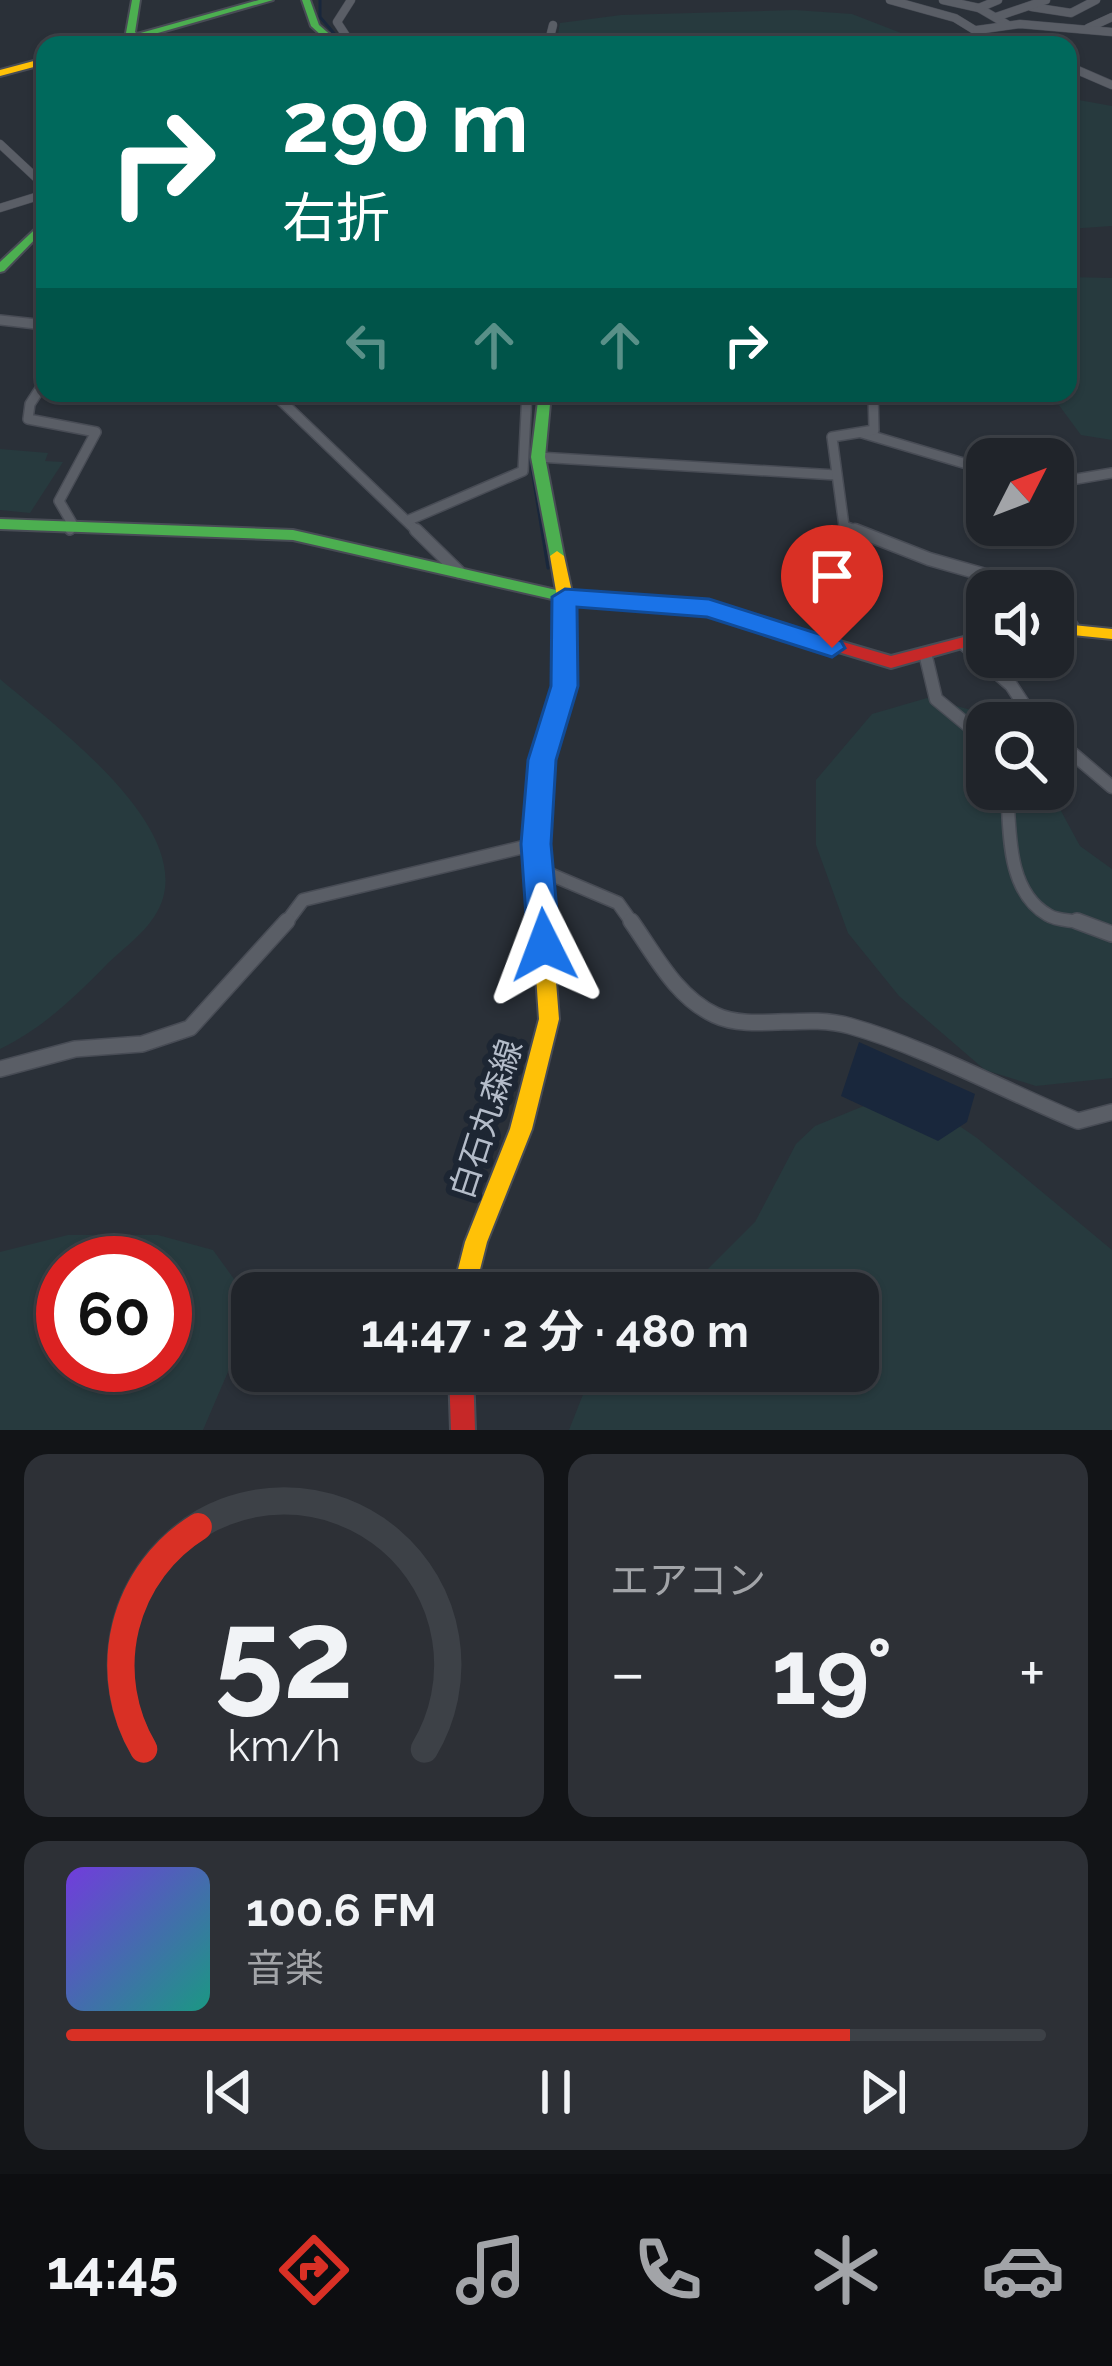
<!DOCTYPE html>
<html lang="ja">
<meta charset="utf-8">
<style>
body{margin:0;font-family:Raleway,"Noto Sans JP",sans-serif;background:#2d3036;color:#f1f3f6;height:100vh;display:flex;flex-direction:column;font-size:45px;white-space:nowrap}
*{box-sizing:border-box;margin:0}
p{font-size:39px;color:#a2a4a8}
.icon{flex:none;width:66px;height:66px;fill:none;stroke:currentColor;stroke-width:2;stroke-linecap:round;stroke-linejoin:round}
.map{position:relative;height:1430px;overflow:hidden}
.panel{display:flex;flex-direction:column;gap:24px;padding:24px;background:#121417;flex:1}
.panel>*{flex:none}
.guide{position:absolute;left:36px;top:36px;width:1041px;height:366px;border-radius:24px;box-shadow:0 3px 9px #0004,0 0 0 3px #3d4147;background:#00695c;color:#fff;overflow:hidden}
.needle{width:78px;rotate:48deg}
.fabs{position:absolute;left:966px;top:438px;display:grid;gap:24px}
.fabs a{display:grid;place-items:center;width:108px;height:108px;border-radius:24px;background:#20242a;box-shadow:0 3px 9px #0004,0 0 0 3px #3d4147;font-size:60px}
.speed{position:absolute;left:36px;top:1236px;display:flex;gap:24px;font-size:60px;font-weight:700;text-align:center}
.speed>*{display:grid;place-content:center;width:156px;height:156px;border-radius:50%;background:#20242a;box-shadow:0 3px 9px #0004,0 0 0 3px #3d4147;line-height:1}
.speed .limit{border:18px solid #d22;background:#fff;color:#111}
.pin{position:absolute;display:grid;place-items:center;width:102px;height:102px;color:#fff;margin:-123px -51px;border-radius:50% 50% 50% 0;rotate:-45deg;box-shadow:0 0 12px #0007}
.pin .icon{rotate:45deg}
.me{position:absolute;width:132px;margin:-66px;rotate:357deg;stroke-linejoin:round;filter:drop-shadow(0 0 9px #0008)}
.turn{display:flex;align-items:center;gap:42px;height:252px;padding:0 48px;font-size:54px}
.turn .icon{width:156px;height:156px;stroke-width:2.5}
.turn b{display:block;font-size:84px;line-height:102px}
.lanes{display:flex;align-items:center;height:114px;padding:0 48px;background:#0003;justify-content:center;gap:60px;direction:ltr}
.lanes .off{opacity:.35}
.big{font-size:90px;font-weight:700;line-height:1.1}
.panel .widget{flex:1;display:flex;flex-direction:column;justify-content:center;gap:18px;min-width:0;padding:0 42px;border-radius:24px;background:#2d3036}
.panel .dial{align-items:center;gap:0}
.dial svg{height:312px;overflow:visible;fill:none;stroke:#3d4147;stroke-width:7;stroke-linecap:round;text-anchor:middle}
.dial text{fill:#f1f3f6;stroke:none}
.song{display:flex;align-items:center;gap:36px}
.cover{width:144px;height:144px;border-radius:18px;background:linear-gradient(135deg,hsl(260 70% 55%),hsl(170 70% 35%))}
.played{height:12px;border-radius:6px;background:linear-gradient(90deg,#d93025 80%,#3d4147 80%)}
.keys{display:flex;justify-content:space-around;direction:ltr}
.heat{display:flex;justify-content:space-between;align-items:center;font-size:66px;direction:ltr}
.panel .tiles{flex:1;display:grid;gap:24px;grid-template-columns:1fr 1fr}
.widget:last-child{grid-column:span 2}
.trip{position:absolute;left:231px;top:1272px;width:648px;height:120px;border-radius:24px;background:#20242a;box-shadow:0 3px 9px #0004,0 0 0 3px #3d4147;font-weight:700;line-height:120px;text-align:center}
.dock{display:flex;height:192px;justify-content:space-around;align-items:center;background:#0d0e11;color:#a2a4a8}
.dock .icon{width:84px;height:84px}
.dock .current{color:#d93025}
.dock b{font-size:54px;color:#f1f3f6}
.map>svg:first-child{display:block}
.green{fill:#273a3e;fill-rule:evenodd}
.water{fill:#19273c}
.lines{fill:none;stroke-linecap:round;stroke-linejoin:round}
.stream{stroke:#19273c;stroke-width:3}
.street-far3-casing{stroke:#484c55;stroke-width:9}
.street-far2-casing{stroke:#484c55;stroke-width:12}
.street-far1-casing{stroke:#484c55;stroke-width:15}
.street-casing{stroke:#484c55;stroke-width:18}
.fast-casing{stroke:#484c55;stroke-width:4}
.slow-casing{stroke:#484c55;stroke-width:4}
.jam-casing{stroke:#484c55;stroke-width:4}
.street-far3{stroke:#5a5e66;stroke-width:8}
.street-far2{stroke:#5a5e66;stroke-width:9}
.street-far1{stroke:#5a5e66;stroke-width:12}
.street{stroke:#5a5e66;stroke-width:15}
.fast{fill:#4caf50;fill-rule:evenodd}
.slow{fill:#ffc107;fill-rule:evenodd}
.jam{fill:#c62828;fill-rule:evenodd}
.route{fill:#1a73e8;stroke:#114b97;stroke-width:3}
.labels{text-anchor:middle;dominant-baseline:central;stroke-width:12;stroke-linejoin:round;paint-order:stroke}
.street-label{font-size:33px;fill:#b4bcc9;stroke:#1d2633}
</style>
<div class="map">
<svg width="1112" height="1430" viewBox="0 0 1112 1430">
<rect width="100%" height="100%" fill="#2a3038"/>
<g class="green">
<path d="M795 10 852 14 932 45H556L560 23 621 15Z"/>
<path d="M1068 98 1112 106V226L1068 229Z"/>
<path d="M1068 277 1112 278V440L1081 435 1050 393H1068Z"/>
<path d="M0 449 48 453 45 461 63 462 30 513 0 510Z"/>
<path d="M0 679C52 724 209 836 154 917 143 934 123 949 108 963 75 997 43 1028 0 1049Z"/>
<path d="M927 698 975 711 994 723H987V789H1049L1080 846 1112 869V1078L1036 1086 985 1070 899 996 848 933 816 845V780L872 714Z"/>
<path d="M905 1089 977 1138 1112 1250V1430H569L584 1392 605 1371H858V1293H684L755 1222 796 1144 815 1126Z"/>
<path d="M68 1235H158L213 1250 247 1297 251 1318 203 1430H0V1252ZM165 1263V1365H63V1263Z"/>
</g>
<path class="water" d="M859 1042 975 1094 967 1122 938 1141 841 1096Z"/>
<g class="lines">
<g class="stream">
<path d="M320 0V17L344 45"/>
<path d="M530 412 533 393"/>
<path d="M529 451 548 568"/>
</g>
<g class="street-far3-casing">
<g id="street-far3">
<path d="M351 0 337 22 352 45"/>
<path d="M890 0 955 18 999 45"/>
<path d="M943 0 979 8 1008 25"/>
<path d="M1032 7 1071 13 1096 0"/>
<path d="M979 8 998 0"/>
<path d="M996 17 1046 0"/>
<path d="M1088 28 1112 17"/>
<path d="M977 30 1020 24 1112 32"/>
<path d="M548 45 553 25"/>
<path d="M1068 66 1112 85"/>
<path d="M0 144 45 186"/>
<path d="M0 208 45 194"/>
</g>
</g>
<g class="street-far2-casing">
<g id="street-far2">
<path d="M0 320 45 325"/>
<path d="M45 381 30 404 28 419 96 432 59 501 73 525 70 530"/>
<path d="M273 393 419 533"/>
<path d="M862 433 987 470"/>
<path d="M538 457 836 475"/>
<path d="M1053 483 1112 473"/>
<path d="M409 520 523 471 527 393"/>
<path d="M863 533 844 526 832 437 874 430 873 393"/>
</g>
</g>
<g class="street-far1-casing">
<g id="street-far1">
<path d="M416 530 459 572"/>
<path d="M855 530 929 559 1042 591"/>
<path d="M1053 608 1072 626"/>
<path d="M965 645 1011 685 1036 723"/>
<path d="M926 657 936 699 987 741"/>
<path d="M1053 737 1112 787"/>
<path d="M1007 789C1010 830 1006 891 1048 915 1059 922 1073 919 1085 924"/>
<path d="M540 870 618 903 633 924"/>
<path d="M285 924 303 900 536 844"/>
</g>
</g>
<g class="street-casing">
<g id="street">
<path d="M631 921C655 955 676 997 715 1015 750 1032 807 1013 850 1026 925 1047 1005 1091 1078 1121L1112 1112"/>
<path d="M1077 921 1112 934"/>
<path d="M0 1069 75 1049 142 1044 190 1028 287 921"/>
</g>
</g>
<g class="fast-casing">
<g id="fast">
<path d="M132 0H140L135 32 137 34 259 0H273L116 45H101L128 36 126 33Z"/>
<path d="M302 0H310L319 25 342 45H332L311 26Z"/>
<path d="M45 220V229L4 271 0 272V262Z"/>
<path d="M539 393H551L545 457 564 556 557 561 550 556 531 457Z"/>
<path d="M0 519 293 530 565 592 709 603 776 622 779 626 771 631 709 613 565 602 293 540 0 529Z"/>
</g>
</g>
<g class="slow-casing">
<g id="slow">
<path d="M45 58V64L0 76V70Z"/>
<path d="M557 551 564 556 573 597 572 686 550 760 545 844 559 1019 532 1129 487 1242 474 1293H452L465 1242 510 1129 539 1019 527 844 534 760 556 686 557 597 550 556Z"/>
<path d="M1053 623 1112 629V639L1053 633Z"/>
</g>
</g>
<g class="jam-casing">
<g id="jam">
<path d="M771 621 891 656 987 631V641L891 668 766 630 763 626Z"/>
<path d="M449 1371H473L475 1430H451Z"/>
</g>
</g>
<use href="#street-far3" class="street-far3"/>
<use href="#street-far2" class="street-far2"/>
<use href="#street-far1" class="street-far1"/>
<use href="#street" class="street"/>
<use href="#fast" class="fast"/>
<use href="#slow" class="slow"/>
<use href="#jam" class="jam"/>
</g>
<path class="route" d="M565 589 709 599 841 641 845 648 832 657 707 617 577 607 578 686 556 760 551 844 560 945 555 954H533L528 945 521 844 528 760 551 686 552 597Z"/>
<g class="labels">
<g class="street-label">
<text transform="translate(486 1119) rotate(-72)">白石丸森線</text>
</g>
</g>
</svg>
<div class="fabs">
<a><svg class="needle" viewBox="-14 -14 28 28"><path d="M0-13l5 13h-10z" fill="#e53935"/><path d="M0 13l5-13h-10z" fill="#a2a4a8"/></svg></a>
<a><svg class="icon" aria-label="sound" viewBox="0 0 24 24"><path d="M4 9h4l5-4v14l-5-4H4zM17 9q2 3 0 6"/></svg></a>
<a><svg class="icon" aria-label="search" viewBox="0 0 24 24"><circle cx="10" cy="10" r="6"/><path d="M15 15l6 6"/></svg></a>
</div>
<div class="speed"><div class="limit">60</div></div>
<div class="pin" style="left:832px;top:648px;background:#d93025"><svg class="icon" aria-label="arrive" viewBox="0 0 24 24"><path d="M6 21V4h12l-3 4 3 4H6"/></svg></div>
<svg class="me" style="left:544px;top:945px" viewBox="-20 -20 40 40"><path d="M0-17L14 15 0 8-14 15z" fill="#1a73e8" stroke="#fff" stroke-width="4"/></svg>
<div class="trip">14:47 · 2 分 · 480 m</div>
<div class="guide">
<div class="turn"><svg class="icon" aria-label="right" viewBox="0 0 24 24"><path d="M7 20v-9h11M14 6l5 5-5 5"/></svg><div><b>290 m</b>右折</div></div>
<div class="lanes"><svg class="icon off" aria-label="left" viewBox="0 0 24 24"><path d="M17 20v-9H6M10 6l-5 5 5 5"/></svg><svg class="icon off" aria-label="ahead" viewBox="0 0 24 24"><path d="M12 20V5M6 11l6-6 6 6"/></svg><svg class="icon off" aria-label="ahead" viewBox="0 0 24 24"><path d="M12 20V5M6 11l6-6 6 6"/></svg><svg class="icon" aria-label="right" viewBox="0 0 24 24"><path d="M7 20v-9h11M14 6l5 5-5 5"/></svg></div>
</div>
</div>
<section class="panel">
<div class="tiles">
<div class="widget dial"><svg viewBox="0 0 100 80">
<path d="M14 69A42 42 0 1 1 86 69"/>
<path d="M14 69A42 42 0 0 1 28 12" stroke="#d93025"/>
<text x="50" y="56" font-size="32" font-weight="700">52</text>
<text x="50" y="72" font-size="11">km/h</text>
</svg></div>
<div class="widget"><p>エアコン</p>
<div class="heat"><a>−</a><b class="big">19°</b><a>+</a></div>
</div>
<div class="widget">
<div class="song"><i class="cover"></i><div><b>100.6 FM</b><p>音楽</p></div></div>
<div class="played"></div>
<div class="keys"><svg class="icon" aria-label="previous" viewBox="0 0 24 24"><path d="M18 5L8 12l10 7zM5 5v14"/></svg><svg class="icon" aria-label="pause" viewBox="0 0 24 24"><path d="M8 5v14M16 5v14"/></svg><svg class="icon" aria-label="next" viewBox="0 0 24 24"><path d="M6 5l10 7-10 7zM19 5v14"/></svg></div>
</div>
</div>
</section>
<nav class="dock">
<b>14:45</b>
<svg class="icon current" aria-label="directions" viewBox="0 0 24 24"><path d="M12 3l9 9-9 9-9-9zM9 14v-3h6M13 9l2 2-2 2"/></svg>
<svg class="icon" aria-label="music" viewBox="0 0 24 24"><path d="M9 18V5l10-2v13"/><circle cx="6" cy="18" r="3"/><circle cx="16" cy="16" r="3"/></svg>
<svg class="icon" aria-label="phone" viewBox="0 0 24 24"><path d="M5 4h4l2 5-3 2q2 4 5 5l2-3 5 2v4C11 20 4 13 5 4z"/></svg>
<svg class="icon" aria-label="climate" viewBox="0 0 24 24"><path d="M12 3v18M4 7l16 10M4 17L20 7"/></svg>
<svg class="icon" aria-label="car" viewBox="0 0 24 24"><path d="M5 17H2v-5l4-1 3-4h7l3 4 3 1v5h-3M9 17h6M6 11h13"/><circle cx="7" cy="17" r="2"/><circle cx="17" cy="17" r="2"/></svg>
</nav>
